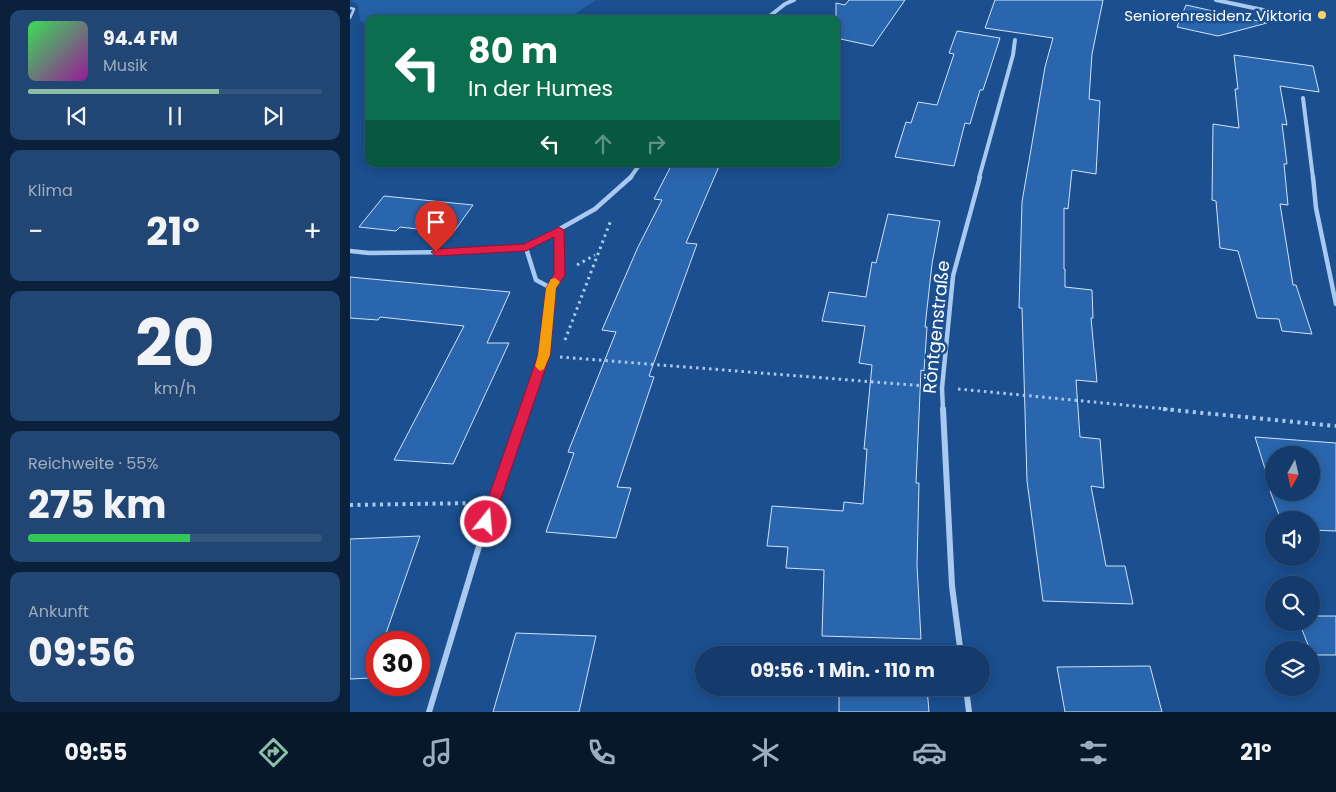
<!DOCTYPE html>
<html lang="de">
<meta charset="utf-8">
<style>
body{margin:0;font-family:Poppins,sans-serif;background:#214673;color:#f1f3f6;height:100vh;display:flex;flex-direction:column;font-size:19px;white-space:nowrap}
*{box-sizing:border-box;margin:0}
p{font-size:16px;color:#9dadc1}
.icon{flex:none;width:28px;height:28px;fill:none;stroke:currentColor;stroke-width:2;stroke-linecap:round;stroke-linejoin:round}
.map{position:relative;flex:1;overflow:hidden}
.panel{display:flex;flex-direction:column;gap:10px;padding:10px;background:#0b203b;width:350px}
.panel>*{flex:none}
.guide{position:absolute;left:15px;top:15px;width:475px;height:152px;border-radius:10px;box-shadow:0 2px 12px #0003,0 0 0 1px #33557e;background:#0b6e4f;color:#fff;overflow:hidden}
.needle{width:32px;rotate:188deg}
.controls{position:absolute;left:915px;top:446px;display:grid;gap:10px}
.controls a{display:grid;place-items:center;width:55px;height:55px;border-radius:50%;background:#143b6b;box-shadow:0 2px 12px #0003,0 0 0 1px #33557e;font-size:25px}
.speed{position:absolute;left:15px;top:631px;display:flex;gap:10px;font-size:25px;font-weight:700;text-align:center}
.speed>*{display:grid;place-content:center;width:65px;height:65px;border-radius:50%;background:#143b6b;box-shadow:0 2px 12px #0003,0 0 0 1px #33557e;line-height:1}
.speed .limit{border:8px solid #d22;background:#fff;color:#111}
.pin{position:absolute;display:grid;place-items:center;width:42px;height:42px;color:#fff;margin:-51px -21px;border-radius:50% 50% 50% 0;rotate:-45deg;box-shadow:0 0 5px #0007}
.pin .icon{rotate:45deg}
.me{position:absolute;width:55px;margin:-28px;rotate:17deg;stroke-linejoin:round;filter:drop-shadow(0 0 4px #0008)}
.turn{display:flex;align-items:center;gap:18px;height:105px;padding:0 20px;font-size:22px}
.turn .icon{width:65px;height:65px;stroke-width:2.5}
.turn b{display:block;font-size:35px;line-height:42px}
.lanes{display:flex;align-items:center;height:48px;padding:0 20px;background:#0003;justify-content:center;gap:25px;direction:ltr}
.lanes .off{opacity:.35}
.big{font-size:38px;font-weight:700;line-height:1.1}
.panel .card{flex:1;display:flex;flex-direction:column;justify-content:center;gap:8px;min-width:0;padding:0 18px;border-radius:10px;background:#214673}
.panel .dial{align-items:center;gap:0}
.dial b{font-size:65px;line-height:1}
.song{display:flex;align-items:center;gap:15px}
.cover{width:60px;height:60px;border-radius:8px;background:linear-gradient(135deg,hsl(130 70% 55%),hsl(300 70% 35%))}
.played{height:5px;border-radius:2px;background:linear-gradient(90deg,#8abfa5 65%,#33557e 65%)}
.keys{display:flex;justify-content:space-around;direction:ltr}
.heat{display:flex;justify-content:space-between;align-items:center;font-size:28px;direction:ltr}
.charge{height:8px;border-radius:4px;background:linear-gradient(90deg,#34c759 55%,#33557e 0)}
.trip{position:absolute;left:345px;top:646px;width:295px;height:50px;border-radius:25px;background:#143b6b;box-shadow:0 2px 12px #0003,0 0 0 1px #33557e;font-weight:700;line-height:50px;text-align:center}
.dock{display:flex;height:80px;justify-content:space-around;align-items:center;background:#08182b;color:#9dadc1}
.dock .icon{width:35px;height:35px}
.dock .current{color:#8abfa5}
.dock b{font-size:22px;color:#f1f3f6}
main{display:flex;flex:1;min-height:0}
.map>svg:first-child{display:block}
.green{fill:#2461a8}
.building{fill:#2a66ad;stroke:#cfe3fa;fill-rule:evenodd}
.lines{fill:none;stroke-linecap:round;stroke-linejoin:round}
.path-far1{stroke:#a9c9ee;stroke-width:3;stroke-dasharray:2.5 4;stroke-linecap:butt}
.path{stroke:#a9c9ee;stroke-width:4;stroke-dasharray:3 4.5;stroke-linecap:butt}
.lane{stroke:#a9c9ee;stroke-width:2.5}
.street-far2{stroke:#a9c9ee;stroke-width:4}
.street-far1{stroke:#a9c9ee;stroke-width:4.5}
.street{stroke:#a9c9ee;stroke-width:6}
.route{fill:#e11d48;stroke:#92132f}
.slow{fill:#f59e0b}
.poi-dot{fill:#ffd166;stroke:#1b4f8f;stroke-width:2}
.labels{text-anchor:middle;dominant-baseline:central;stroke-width:5;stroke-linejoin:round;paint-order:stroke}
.far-poi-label{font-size:15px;fill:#fff;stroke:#1b4f8f;text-anchor:end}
.street-label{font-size:18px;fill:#fff;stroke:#1b4f8f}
</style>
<main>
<section class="panel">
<div class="card">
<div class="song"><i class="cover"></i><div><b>94.4 FM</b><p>Musik</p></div></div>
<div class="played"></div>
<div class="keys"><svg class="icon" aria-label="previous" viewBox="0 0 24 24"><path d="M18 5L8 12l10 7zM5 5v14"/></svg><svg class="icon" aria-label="pause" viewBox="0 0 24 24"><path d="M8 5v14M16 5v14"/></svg><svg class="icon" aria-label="next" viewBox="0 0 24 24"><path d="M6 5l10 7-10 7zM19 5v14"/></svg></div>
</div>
<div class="card"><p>Klima</p>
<div class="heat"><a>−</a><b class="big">21°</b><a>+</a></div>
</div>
<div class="card dial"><b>20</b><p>km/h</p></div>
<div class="card"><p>Reichweite · 55%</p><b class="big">275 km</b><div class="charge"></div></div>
<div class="card"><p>Ankunft</p><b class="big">09:56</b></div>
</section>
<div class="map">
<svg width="986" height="712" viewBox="0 0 986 712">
<rect width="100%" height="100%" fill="#1b4f8f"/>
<path class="green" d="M0 0H246L217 19H19V27L10 20 8 5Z"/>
<g class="building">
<path d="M499 0H555L523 46 486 38V3L495 5Z"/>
<path d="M645 0H753L742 54 739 99 750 101 746 174 722 170 718 209 714 208V269H715V287L742 290 743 318H741L747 382 726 380 730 437 750 439 754 488 741 486 756 566H775L783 604 693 601 677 481 672 308H669L672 202 695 67 703 38 635 28Z"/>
<path d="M836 5 917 23 868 36 827 27Z"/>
<path d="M607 31 650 38 633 90H630L620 124 615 123 604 166 545 157 556 122 561 123 568 102 587 105 604 54 599 53Z"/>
<path d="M884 55 963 66 969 92 930 86 937 125 932 124 937 164H934L938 205 930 204 943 285H946L962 334 932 331 929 319 907 318 888 251 870 248 866 201 862 200 863 124 889 128 885 89H888Z"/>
<path d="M322 164H370L336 243 347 244 299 376 304 377 267 487 281 488 266 538 196 532 224 453 218 452 266 332 252 330 288 247 312 200 304 199Z"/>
<path d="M34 196 123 205 103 233 50 227 46 231 9 227Z"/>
<path d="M538 214 590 221 582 264 575 327H577L574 371 571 370 566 483H569L567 565 571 639 472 636 474 570 436 568 438 547 417 546 422 506 493 511 494 502 513 504 517 449H514L522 365 509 363 515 326 472 321 479 292 516 297 522 262 526 263Z"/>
<path d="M0 277 160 292 137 343H159L103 464 44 460 114 326 30 317 28 320 0 318Z"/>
<path d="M905 437 986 443V531L961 530V520H931L920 491H922ZM924 455H961V492H924Z"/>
<path d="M70 536 33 642H26V662L21 678 0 679V539Z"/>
<path d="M961 616H986V655H962L949 622H961Z"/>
<path d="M166 633 246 636 229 712H143Z"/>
<path d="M800 666 812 712H715L707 667Z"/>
<path d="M489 688H577L579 712H489Z"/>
</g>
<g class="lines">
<g class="path-far1">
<path d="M227 265 245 255"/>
<path d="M215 340 261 220"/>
<path d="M210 357 575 386"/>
<path d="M608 389 826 410"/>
</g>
<g class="path">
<path d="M813 409 986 426"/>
<path d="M0 505 124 503"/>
</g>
<path class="lane" d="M0 8 4 9 0 18"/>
<g class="street-far2">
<path d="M866 0 932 14"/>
<path d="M416 19 435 4 444 0"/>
<path d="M953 98 963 178"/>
<path d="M280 178 290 164"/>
<path d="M629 178 663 55 665 40"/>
</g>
<g class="street-far1">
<path d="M963 177 966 208 986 304"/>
<path d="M176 248 186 280 201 288"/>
<path d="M0 251 19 253 103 252 176 248 245 209 281 177"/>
<path d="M175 410 194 355 201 288 209 275V230"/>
<path d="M593 410 592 388 603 276 630 177"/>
</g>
<g class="street">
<path d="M593 409 602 586 611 655"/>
<path d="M616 688 619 712"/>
<path d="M79 712 142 503 175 409"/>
</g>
</g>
<path class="route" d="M209 227 214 230 215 275 206 288 200 355 143 522 141 526 136 528 132 526 130 522 188 355 196 288 204 274V237L176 251 86 256 81 252 86 249 174 244Z"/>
<path class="slow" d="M205 278 210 282 206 288 200 355 194 369 190 371 185 366 188 355 196 288 201 279Z"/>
<circle class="poi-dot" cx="972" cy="15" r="5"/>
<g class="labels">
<g class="far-poi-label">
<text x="962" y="15">Seniorenresidenz Viktoria</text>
</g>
<g class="street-label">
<text transform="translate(586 327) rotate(-84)">Röntgenstraße</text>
</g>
</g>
</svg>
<div class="controls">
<a><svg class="needle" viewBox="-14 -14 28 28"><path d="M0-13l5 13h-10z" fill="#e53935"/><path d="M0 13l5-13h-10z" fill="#9dadc1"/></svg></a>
<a><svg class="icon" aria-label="sound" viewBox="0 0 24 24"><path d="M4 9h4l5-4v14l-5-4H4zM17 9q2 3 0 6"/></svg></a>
<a><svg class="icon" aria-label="search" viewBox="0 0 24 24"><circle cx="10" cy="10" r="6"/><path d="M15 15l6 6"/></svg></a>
<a><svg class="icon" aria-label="layers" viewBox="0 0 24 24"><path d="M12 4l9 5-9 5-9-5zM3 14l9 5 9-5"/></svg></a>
</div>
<div class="speed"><div class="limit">30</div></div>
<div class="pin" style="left:86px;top:252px;background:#d93025"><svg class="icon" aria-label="arrive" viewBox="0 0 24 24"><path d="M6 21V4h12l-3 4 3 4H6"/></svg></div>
<svg class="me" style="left:136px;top:522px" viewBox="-20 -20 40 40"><circle r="17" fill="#e11d48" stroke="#fff" stroke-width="3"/><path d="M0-11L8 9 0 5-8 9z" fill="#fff"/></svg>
<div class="trip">09:56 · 1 Min. · 110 m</div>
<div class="guide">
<div class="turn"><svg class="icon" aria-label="left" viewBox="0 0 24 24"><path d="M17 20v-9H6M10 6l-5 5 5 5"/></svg><div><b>80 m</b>In der Humes</div></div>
<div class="lanes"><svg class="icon" aria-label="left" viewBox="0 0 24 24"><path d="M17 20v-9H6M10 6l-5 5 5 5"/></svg><svg class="icon off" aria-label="ahead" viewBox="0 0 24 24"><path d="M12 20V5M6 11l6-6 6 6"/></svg><svg class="icon off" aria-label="right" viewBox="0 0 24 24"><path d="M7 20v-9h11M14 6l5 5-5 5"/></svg></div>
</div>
</div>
</main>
<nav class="dock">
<b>09:55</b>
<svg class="icon current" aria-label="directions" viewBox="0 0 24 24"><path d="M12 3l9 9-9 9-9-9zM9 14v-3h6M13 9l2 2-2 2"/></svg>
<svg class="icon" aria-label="music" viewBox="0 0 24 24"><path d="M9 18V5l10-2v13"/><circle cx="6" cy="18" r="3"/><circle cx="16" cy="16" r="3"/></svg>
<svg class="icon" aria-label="phone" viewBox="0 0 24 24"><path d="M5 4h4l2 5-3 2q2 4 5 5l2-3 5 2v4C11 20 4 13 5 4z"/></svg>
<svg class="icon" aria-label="climate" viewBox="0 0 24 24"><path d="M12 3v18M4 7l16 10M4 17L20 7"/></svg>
<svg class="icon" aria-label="car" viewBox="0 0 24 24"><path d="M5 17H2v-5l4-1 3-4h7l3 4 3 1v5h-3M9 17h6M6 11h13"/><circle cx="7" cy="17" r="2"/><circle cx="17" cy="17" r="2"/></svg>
<svg class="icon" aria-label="filters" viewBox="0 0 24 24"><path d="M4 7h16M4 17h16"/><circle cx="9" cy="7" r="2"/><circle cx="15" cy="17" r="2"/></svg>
<b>21°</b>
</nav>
